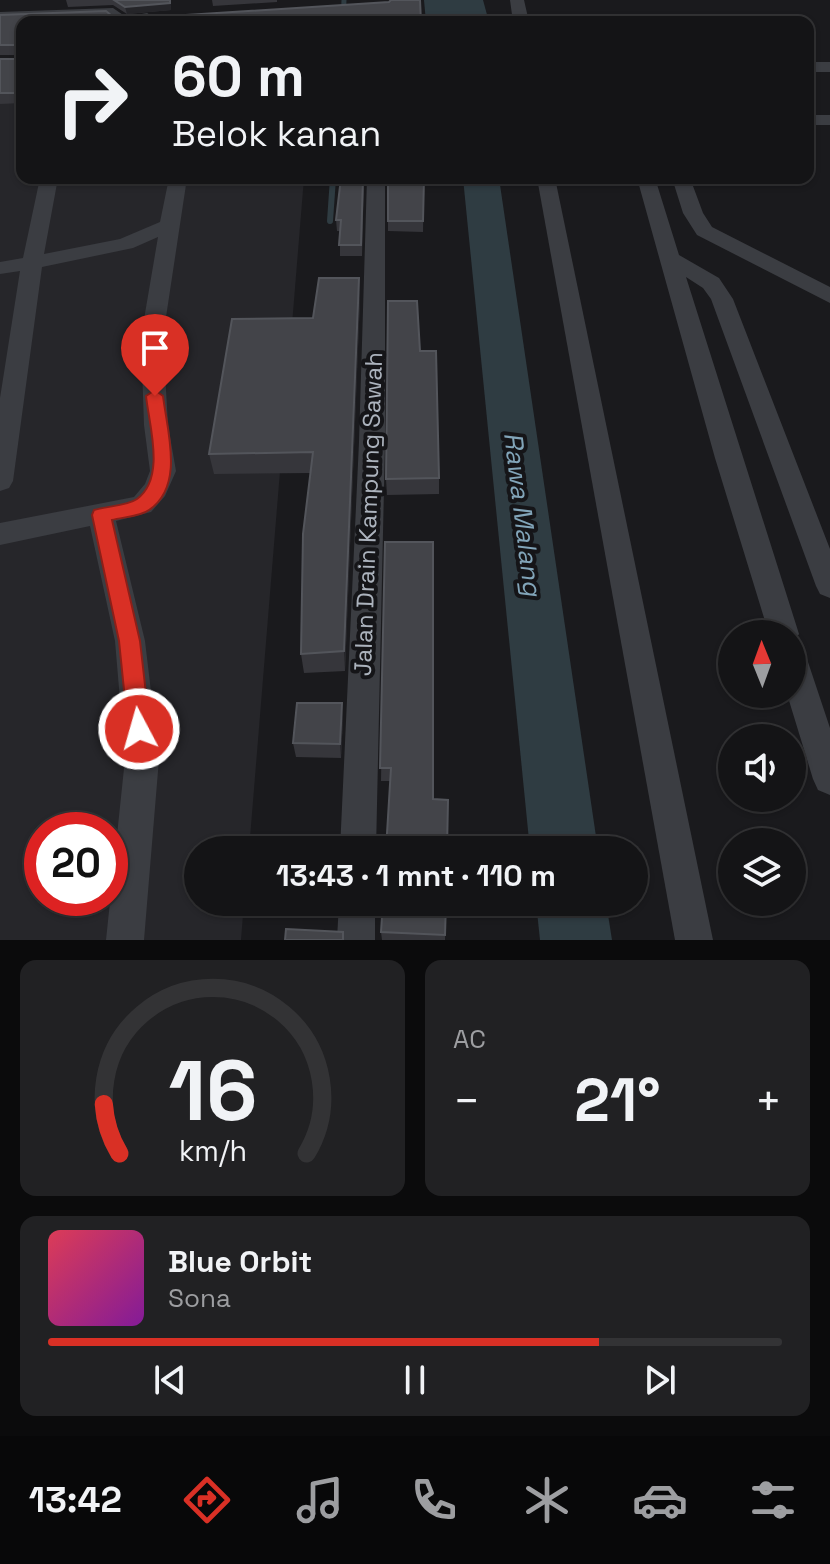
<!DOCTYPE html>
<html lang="id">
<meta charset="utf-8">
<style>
body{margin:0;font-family:"Space Grotesk",sans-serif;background:#212123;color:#f1f3f6;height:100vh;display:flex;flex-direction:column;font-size:30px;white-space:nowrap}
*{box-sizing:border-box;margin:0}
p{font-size:26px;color:#9d9ea1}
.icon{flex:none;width:44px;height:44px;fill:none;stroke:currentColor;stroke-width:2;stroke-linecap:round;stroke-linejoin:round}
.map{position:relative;height:940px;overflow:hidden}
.panel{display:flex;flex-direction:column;gap:20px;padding:20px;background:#0b0b0c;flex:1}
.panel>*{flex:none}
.hud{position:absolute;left:16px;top:16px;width:798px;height:168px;border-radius:16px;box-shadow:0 2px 6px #0004,0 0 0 2px #333335;background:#141416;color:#f1f3f6;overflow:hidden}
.needle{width:52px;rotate:359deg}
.controls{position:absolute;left:718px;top:620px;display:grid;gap:16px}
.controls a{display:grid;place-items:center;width:88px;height:88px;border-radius:50%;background:#141416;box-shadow:0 2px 6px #0004,0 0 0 2px #333335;font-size:40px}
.speed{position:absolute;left:24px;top:812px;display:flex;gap:16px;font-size:40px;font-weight:700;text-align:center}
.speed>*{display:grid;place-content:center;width:104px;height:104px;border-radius:50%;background:#141416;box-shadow:0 2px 6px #0004,0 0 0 2px #333335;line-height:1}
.speed .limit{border:12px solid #d22;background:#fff;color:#111}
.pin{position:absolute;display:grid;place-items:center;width:68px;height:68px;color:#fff;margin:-82px -34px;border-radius:50% 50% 50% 0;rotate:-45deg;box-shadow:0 0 8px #0007}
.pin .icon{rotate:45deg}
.me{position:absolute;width:88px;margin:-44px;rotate:354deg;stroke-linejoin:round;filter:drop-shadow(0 0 6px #0008)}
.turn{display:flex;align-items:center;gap:28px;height:168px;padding:0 24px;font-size:36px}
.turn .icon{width:104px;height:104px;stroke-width:2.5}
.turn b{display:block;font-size:56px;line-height:68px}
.big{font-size:60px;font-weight:800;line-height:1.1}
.panel .card{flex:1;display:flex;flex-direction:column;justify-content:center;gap:12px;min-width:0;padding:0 28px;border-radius:16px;background:#212123}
.panel .dial{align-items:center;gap:0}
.dial svg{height:208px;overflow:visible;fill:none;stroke:#333335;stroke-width:7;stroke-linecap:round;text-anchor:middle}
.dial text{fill:#f1f3f6;stroke:none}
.song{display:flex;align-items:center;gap:24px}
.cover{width:96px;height:96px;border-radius:12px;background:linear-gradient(135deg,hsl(350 70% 55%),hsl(290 70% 35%))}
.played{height:8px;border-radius:4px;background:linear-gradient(90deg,#d93025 75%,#333335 75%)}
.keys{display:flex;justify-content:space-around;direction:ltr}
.heat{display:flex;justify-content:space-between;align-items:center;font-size:44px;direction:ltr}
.panel .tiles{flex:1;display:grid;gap:20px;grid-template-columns:1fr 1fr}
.card:last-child{grid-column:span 2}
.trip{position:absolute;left:184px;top:836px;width:464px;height:80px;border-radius:40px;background:#141416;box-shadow:0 2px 6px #0004,0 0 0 2px #333335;font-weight:800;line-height:80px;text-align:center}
.tab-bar{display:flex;height:128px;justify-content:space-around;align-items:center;background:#080809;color:#9d9ea1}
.tab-bar .icon{width:56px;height:56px}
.tab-bar .selected{color:#d93025}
.tab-bar b{font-size:36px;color:#f1f3f6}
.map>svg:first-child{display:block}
.built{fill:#26262a;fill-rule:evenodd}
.water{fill:#2f3c42}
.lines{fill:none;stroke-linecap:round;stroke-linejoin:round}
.stream-far1{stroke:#2f3c42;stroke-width:5}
.stream{stroke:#2f3c42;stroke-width:6}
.river{fill:#2f3c42;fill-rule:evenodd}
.minor{fill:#3b3d42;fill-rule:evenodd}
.wall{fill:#36363b}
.shaded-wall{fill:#252529}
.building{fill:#434449;stroke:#53555b;stroke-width:2}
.route{fill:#d93025;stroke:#8d1f18;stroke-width:2}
.labels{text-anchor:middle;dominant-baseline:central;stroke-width:8;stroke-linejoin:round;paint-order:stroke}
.street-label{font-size:24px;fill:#acb3bd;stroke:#151518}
.water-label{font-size:26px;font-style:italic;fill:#82a5b9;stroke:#151518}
</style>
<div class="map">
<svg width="830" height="940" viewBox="0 0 830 940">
<rect width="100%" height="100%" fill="#1a1a1d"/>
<path class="built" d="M0 102H22V178H304L249 850H198V902H244L241 940H0ZM42 830H110V898H42Z"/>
<path class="water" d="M424 0H483L489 22H426Z"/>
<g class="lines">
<path class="stream-far1" d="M343 22 344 0"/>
<path class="stream" d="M330 221 333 178"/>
<g class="river">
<path d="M463 178H499L598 850H530Z"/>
<path d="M536 902H606L612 940H540Z"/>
</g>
<g class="minor">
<path d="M510 0H524L529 22H513Z"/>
<path d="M113 8 126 17 147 13 155 18 149 22H114L109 17 0 22V12Z"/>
<rect x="808" y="62" width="22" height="10"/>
<rect x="808" y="115" width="22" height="10"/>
<path d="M40 178H58L44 254 120 239 160 222 169 178H187L163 337 168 425 176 471 165 496 151 512 116 521 145 641 159 759 144 940H106L125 759 115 641 90 526 0 545V523L134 497 145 484 150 471 144 425 141 337 158 237 133 248 42 267 13 481 9 488 0 491V398L20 271 0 274V262L23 258Z"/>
<path d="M367 178H385V442L376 850H340L359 442Z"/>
<path d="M537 178H555L713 940H675Z"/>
<path d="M637 178H655L679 255 719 278 733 299 830 549V598L820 594 816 586 711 299 703 288 686 277 799 634 792 644V634H769L715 458Z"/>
<path d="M672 178H690L703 213 712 227 830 287V303L697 235 683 213Z"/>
<path d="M792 646 803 650 807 659 830 728V795L818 790 813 779 787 694H792Z"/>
<path d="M339 902H375V940H337Z"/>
</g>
</g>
<g class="wall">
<path d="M66 0H170L171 10 127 14 113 5 68 7Z"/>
<path d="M212 0H277V2L213 6Z"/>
<path d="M0 15 112 16 421 22H22V103L0 104V59H21V55H0Z"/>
<path d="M341 178H364L362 256H340V231H337L336 220Z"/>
<path d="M388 178H424L423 232 388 231Z"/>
<path d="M360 298 345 671 304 673 301 654 311 473 214 474 209 454 313 318Z"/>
<path d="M420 351 439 478V494L387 495 386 479Z"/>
<path d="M385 542 433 799 447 850 390 781H381Z"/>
<path d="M343 717 341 758 296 757 293 743Z"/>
<path d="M446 902 445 940H382L381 932Z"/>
</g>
<g class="shaded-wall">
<path d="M170 0 171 10 127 14 125 7Z"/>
<path d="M359 278 360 298 345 671 344 651Z"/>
<path d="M342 703 343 717 341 758 340 744Z"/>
</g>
<g class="building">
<path d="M114 0H170V3L125 7Z"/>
<path d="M391 0H420L421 22H22V93H0V59H21V45H0V15L106 11 112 16H170L389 2Z"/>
<path d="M341 178H363L361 245H339L341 220H336Z"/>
<path d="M388 178H424L423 221H388Z"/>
<path d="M319 278H359L344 651 301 654 303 534 313 452 209 454 232 319 313 318Z"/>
<path d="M388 301H417L420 351H436L439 478 386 479Z"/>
<path d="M385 542H433V799L448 800 447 850H386L391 768H380Z"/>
<path d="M297 703H342L340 744 293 743Z"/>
<path d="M383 902H446L445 935 381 932Z"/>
<path d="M286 929 343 932V940H285Z"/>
</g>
<path class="route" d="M155 390 163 396C167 430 185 486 149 510 140 517 122 517 112 520L140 641 150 729 147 737 139 740 131 737 128 729 119 641 92 515 94 510C107 506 127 506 137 499 166 478 149 425 146 396Z"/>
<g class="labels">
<g class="street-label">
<text transform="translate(368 514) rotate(-88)">Jalan Drain Kampung Sawah</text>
</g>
<g class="water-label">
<text transform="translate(523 514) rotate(83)">Rawa Malang</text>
</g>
</g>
</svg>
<div class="controls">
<a><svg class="needle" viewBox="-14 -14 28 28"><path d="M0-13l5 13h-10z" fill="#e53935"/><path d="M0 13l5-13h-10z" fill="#9d9ea1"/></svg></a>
<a><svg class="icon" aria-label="sound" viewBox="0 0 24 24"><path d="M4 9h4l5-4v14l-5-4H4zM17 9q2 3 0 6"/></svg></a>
<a><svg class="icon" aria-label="layers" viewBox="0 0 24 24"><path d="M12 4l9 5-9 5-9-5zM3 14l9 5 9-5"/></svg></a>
</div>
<div class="speed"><div class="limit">20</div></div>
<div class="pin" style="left:155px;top:396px;background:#d93025"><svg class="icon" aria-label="arrive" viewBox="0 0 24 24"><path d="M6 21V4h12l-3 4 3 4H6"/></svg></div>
<svg class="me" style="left:139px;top:729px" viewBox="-20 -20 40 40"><circle r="17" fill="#d93025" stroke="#fff" stroke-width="3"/><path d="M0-11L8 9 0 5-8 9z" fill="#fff"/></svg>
<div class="trip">13:43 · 1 mnt · 110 m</div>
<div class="hud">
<div class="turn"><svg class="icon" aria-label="right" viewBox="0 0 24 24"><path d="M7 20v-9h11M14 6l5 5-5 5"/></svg><div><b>60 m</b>Belok kanan</div></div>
</div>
</div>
<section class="panel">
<div class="tiles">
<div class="card dial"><svg viewBox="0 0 100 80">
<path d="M14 69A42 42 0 1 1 86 69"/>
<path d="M14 69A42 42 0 0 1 8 50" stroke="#d93025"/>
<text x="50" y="56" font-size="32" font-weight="700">16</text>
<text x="50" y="72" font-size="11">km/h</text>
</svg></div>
<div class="card"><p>AC</p>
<div class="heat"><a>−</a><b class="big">21°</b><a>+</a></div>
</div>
<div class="card">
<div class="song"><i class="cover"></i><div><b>Blue Orbit</b><p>Sona</p></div></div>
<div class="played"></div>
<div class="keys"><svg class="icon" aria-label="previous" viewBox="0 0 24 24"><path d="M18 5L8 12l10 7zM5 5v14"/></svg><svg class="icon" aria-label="pause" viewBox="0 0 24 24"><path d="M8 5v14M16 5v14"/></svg><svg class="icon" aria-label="next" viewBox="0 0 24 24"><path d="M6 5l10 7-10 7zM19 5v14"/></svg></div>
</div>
</div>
</section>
<nav class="tab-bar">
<b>13:42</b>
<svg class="icon selected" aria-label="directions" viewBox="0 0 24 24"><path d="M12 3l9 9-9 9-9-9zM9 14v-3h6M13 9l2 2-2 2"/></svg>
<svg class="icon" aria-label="music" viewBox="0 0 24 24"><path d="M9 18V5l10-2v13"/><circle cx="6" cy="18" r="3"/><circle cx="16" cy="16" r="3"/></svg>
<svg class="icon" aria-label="phone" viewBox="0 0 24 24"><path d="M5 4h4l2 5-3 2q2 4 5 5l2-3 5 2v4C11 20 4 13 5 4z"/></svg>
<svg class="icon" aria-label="climate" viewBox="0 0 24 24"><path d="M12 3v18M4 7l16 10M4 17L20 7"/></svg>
<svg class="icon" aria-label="car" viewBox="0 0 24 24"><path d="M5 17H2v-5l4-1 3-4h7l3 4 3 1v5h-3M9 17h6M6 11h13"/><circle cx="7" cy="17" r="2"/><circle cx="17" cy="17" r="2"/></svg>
<svg class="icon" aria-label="filters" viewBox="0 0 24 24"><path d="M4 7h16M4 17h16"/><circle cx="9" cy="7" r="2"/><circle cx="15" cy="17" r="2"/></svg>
</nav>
